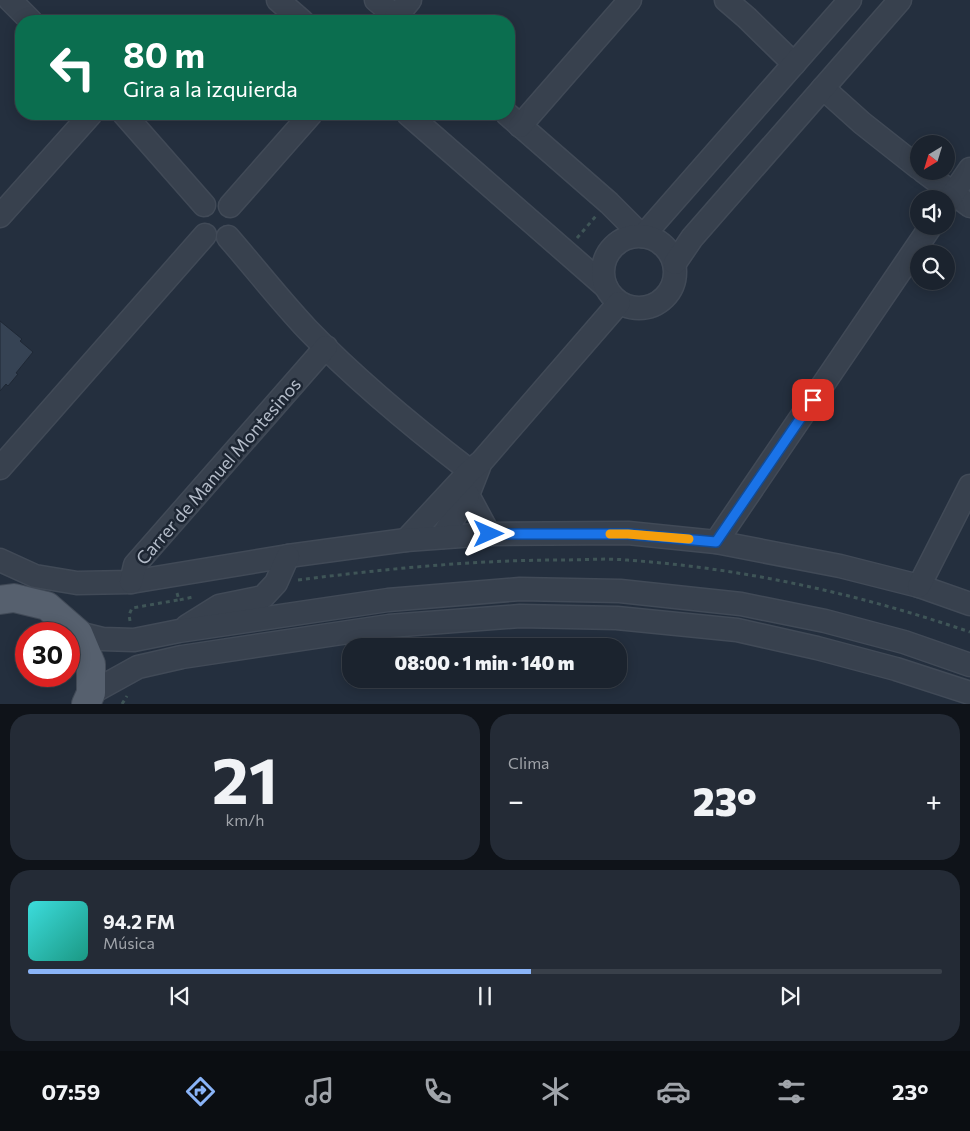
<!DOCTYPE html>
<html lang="es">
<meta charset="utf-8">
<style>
body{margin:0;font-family:Commissioner,sans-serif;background:#242b36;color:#f1f3f6;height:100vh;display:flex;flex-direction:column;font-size:19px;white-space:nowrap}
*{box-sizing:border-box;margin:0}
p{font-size:16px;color:#a0a4aa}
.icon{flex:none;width:28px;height:28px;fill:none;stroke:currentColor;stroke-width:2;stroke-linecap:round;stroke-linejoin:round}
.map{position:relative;height:704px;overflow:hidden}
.panel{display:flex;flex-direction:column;gap:10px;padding:10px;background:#0f1319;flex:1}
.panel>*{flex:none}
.banner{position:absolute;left:15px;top:15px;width:500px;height:105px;border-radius:20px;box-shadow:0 2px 12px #0003,0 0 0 1px #39404a;background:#0b6e4f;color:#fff;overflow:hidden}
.needle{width:32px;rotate:218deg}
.tools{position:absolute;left:910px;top:135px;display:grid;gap:10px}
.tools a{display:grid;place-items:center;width:45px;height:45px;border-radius:50%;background:#1b232e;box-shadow:0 2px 12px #0003,0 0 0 1px #39404a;font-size:25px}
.speed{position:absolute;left:15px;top:622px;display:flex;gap:10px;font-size:25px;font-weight:700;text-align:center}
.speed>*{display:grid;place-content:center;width:65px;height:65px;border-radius:50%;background:#1b232e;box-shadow:0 2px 12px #0003,0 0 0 1px #39404a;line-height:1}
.speed .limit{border:8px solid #d22;background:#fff;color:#111}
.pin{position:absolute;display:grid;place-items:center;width:42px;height:42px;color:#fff;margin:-21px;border-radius:10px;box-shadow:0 2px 8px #0006}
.me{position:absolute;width:55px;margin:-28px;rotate:90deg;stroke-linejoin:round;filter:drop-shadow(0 0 4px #0008)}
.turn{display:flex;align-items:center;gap:18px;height:105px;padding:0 25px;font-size:22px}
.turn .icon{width:65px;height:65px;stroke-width:2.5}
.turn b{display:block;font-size:35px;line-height:42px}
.big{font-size:38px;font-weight:800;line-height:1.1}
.panel .widget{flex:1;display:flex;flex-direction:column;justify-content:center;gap:8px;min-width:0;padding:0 18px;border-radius:20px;background:#242b36}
.panel .dial{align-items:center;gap:0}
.dial b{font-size:65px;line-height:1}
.song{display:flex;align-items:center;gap:15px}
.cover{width:60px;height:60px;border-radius:8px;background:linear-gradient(135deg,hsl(180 70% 55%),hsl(170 70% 35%))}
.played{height:5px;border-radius:2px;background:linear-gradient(90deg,#8ab4f8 55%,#39404a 55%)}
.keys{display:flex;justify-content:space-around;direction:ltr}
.heat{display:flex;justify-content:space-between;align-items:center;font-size:28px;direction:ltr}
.panel .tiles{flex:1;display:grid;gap:10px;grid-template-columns:1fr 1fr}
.widget:last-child{grid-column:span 2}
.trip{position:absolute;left:342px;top:638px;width:285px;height:50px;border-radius:20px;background:#1b232e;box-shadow:0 2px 12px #0003,0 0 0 1px #39404a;font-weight:800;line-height:50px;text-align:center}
.tab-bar{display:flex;height:80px;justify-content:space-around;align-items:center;background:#0b0e12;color:#a0a4aa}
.tab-bar .icon{width:35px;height:35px}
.tab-bar .active{color:#8ab4f8}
.tab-bar b{font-size:22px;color:#f1f3f6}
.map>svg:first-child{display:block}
.building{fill:#364354;stroke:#1f2835}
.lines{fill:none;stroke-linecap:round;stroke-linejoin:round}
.minor-casing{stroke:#414a57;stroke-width:25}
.major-casing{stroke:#414a57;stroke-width:30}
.path{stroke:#3f5557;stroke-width:3;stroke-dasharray:4 4;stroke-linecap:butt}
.minor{stroke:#38414e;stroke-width:22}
.major{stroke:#56606e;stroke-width:28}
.route-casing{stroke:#114b97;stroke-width:12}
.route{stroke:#1a73e8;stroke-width:9}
.slow{stroke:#f59e0b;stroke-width:9}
.labels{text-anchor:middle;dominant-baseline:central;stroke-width:5;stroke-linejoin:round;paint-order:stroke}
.street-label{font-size:18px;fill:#b4bcc9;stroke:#1d2633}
</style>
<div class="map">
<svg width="970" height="704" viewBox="0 0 970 704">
<rect width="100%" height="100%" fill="#242f3e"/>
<path class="building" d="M0 321 22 339 20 341 33 352 16 373 18 374 8 386 6 384 0 391Z"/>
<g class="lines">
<g class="minor-casing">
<g id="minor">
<path d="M10 0 31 21"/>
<path d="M278 0 302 21"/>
<path d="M376 0 401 21"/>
<path d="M726 0 747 18 794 64"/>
<path d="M396 17 410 0"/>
<path d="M823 88 862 123 919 168"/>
<path d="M124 114 204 205"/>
<path d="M408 114 606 287"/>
<path d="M507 114 609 203 642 236"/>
<path d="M520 126 630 0"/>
<path d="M923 171 970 206"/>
<path d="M946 204 970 169"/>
<path d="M230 206 311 114"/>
<path d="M0 216 91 114"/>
<path d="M643 236 850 0"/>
<circle cx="639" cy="272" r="36"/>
<path d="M228 237C254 267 279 299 307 329 357 381 413 427 470 471"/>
<path d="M675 263 692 238 900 0"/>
<path d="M479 467 468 495 489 534"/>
<path d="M0 468 205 235"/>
<path d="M442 537 468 495"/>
<path d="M406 540 470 471 482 461 619 303"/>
<path d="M716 542 931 226"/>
<path d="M0 560 35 576 77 583 131 582 288 556 406 540 489 534 628 533 716 542 840 566 919 586 970 604"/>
<path d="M131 582 135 565 326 347"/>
<path d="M919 586 970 486"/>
<path d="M187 626 219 606 263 597 276 583 288 556"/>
<path d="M78 633 102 639 134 640 179 631 388 600 520 589 620 591 741 604 825 621 904 642 970 665"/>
<path d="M91 693 138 667 182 657 389 626 520 616 617 618 737 630 817 648 896 669 970 693"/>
</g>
</g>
<g class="major-casing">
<path id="major" d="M0 600 14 598 47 606 78 633 91 664V693L86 704"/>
</g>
<g class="path">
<path d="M577 238 596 216"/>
<path d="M298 580C385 569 473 560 562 560 583 560 605 558 626 560 743 568 859 594 970 632"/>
<path d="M177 593 179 600 193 597"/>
<path d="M130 621 129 615 132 608 178 600"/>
<path d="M122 704 127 696"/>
</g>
<use href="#minor" class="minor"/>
<use href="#major" class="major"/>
</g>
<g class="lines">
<g class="route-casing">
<path id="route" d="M489 534H628L716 542 813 400"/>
</g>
<use href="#route" class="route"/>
<path class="slow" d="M610 534H628L689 539"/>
</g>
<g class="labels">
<g class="street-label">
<text transform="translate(218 471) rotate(-49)">Carrer de Manuel Montesinos</text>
</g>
</g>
</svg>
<div class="tools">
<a><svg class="needle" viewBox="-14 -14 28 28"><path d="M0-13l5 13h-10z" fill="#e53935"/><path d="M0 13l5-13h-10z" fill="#a0a4aa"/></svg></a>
<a><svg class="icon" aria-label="sound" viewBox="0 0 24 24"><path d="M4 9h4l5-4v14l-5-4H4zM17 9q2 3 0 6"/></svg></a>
<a><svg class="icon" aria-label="search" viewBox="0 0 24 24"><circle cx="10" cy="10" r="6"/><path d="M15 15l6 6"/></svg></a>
</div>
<div class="speed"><div class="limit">30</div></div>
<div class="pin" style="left:813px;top:400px;background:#d93025"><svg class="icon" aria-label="arrive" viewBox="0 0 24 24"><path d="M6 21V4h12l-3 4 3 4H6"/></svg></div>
<svg class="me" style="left:489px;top:534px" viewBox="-20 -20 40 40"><path d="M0-17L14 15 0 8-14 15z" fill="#1a73e8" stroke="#fff" stroke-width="4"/></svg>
<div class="trip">08:00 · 1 min · 140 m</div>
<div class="banner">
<div class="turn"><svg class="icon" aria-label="left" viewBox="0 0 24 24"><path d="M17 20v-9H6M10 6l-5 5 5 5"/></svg><div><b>80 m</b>Gira a la izquierda</div></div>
</div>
</div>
<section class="panel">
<div class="tiles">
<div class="widget dial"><b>21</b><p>km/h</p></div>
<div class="widget"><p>Clima</p>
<div class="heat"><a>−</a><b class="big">23°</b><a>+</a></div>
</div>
<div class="widget">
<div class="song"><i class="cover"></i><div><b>94.2 FM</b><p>Música</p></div></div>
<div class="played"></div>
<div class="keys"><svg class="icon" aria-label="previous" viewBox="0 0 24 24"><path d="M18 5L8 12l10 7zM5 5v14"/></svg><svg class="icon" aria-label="pause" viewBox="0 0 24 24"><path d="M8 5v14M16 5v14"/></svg><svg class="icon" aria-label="next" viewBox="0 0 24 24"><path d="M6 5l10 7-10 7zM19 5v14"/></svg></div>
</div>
</div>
</section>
<nav class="tab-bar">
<b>07:59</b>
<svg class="icon active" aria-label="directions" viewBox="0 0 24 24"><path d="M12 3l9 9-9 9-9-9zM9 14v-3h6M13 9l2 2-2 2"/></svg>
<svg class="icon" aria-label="music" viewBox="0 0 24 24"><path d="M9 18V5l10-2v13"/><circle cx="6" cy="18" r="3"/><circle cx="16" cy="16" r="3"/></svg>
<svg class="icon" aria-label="phone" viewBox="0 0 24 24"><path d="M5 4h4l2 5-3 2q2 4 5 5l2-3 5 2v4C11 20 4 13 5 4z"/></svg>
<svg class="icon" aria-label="climate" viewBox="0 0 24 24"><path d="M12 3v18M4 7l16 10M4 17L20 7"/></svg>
<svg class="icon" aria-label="car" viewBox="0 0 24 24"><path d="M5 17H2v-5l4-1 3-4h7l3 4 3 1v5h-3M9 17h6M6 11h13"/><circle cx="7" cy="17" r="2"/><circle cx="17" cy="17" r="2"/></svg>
<svg class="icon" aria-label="filters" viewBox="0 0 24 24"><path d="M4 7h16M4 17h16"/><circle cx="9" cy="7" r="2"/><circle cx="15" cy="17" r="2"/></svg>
<b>23°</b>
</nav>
